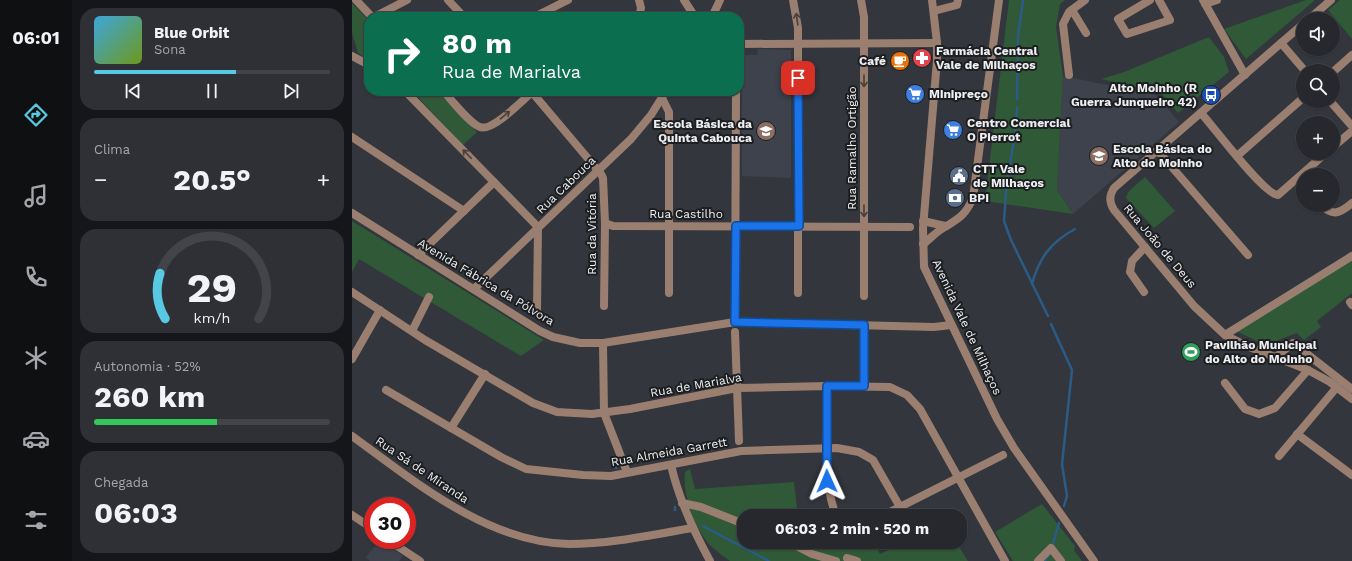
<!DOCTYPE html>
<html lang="pt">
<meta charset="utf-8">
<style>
body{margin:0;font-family:"Work Sans",sans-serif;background:#2e3035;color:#f1f3f6;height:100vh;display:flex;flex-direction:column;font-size:15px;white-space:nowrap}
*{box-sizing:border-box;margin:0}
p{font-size:13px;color:#a4a6aa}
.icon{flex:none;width:22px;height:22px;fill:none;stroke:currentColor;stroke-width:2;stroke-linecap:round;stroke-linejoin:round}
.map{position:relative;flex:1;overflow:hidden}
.side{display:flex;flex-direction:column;gap:8px;padding:8px;background:#151619;width:280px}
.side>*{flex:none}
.guide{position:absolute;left:12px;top:12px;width:380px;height:84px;border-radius:16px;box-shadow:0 1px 3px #0004,0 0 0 1px #424449;background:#0b6e4f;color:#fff;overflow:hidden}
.controls{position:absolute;left:944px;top:12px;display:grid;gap:8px}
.controls a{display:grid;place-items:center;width:44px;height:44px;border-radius:50%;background:#26282d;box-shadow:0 1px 3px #0004,0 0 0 1px #424449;font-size:20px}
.speed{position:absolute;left:12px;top:497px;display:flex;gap:8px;font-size:20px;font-weight:700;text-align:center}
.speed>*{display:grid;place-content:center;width:52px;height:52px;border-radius:50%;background:#26282d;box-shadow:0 1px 3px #0004,0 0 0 1px #424449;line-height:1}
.speed .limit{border:6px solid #d22;background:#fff;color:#111}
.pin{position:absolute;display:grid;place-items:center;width:34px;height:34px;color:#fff;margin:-17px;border-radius:8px;box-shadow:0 2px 6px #0006}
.me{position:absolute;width:44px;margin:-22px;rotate:359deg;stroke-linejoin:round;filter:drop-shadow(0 0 3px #0008)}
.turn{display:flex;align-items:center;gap:14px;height:84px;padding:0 12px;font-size:18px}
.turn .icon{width:52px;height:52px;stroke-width:2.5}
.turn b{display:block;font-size:28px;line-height:34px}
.big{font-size:30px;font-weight:700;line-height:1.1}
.side .tile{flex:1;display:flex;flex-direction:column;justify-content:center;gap:6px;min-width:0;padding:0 14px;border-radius:16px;background:#2e3035}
.side .dial{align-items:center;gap:0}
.dial svg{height:104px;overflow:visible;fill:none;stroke:#424449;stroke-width:7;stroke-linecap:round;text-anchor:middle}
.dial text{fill:#f1f3f6;stroke:none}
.song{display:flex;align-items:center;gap:12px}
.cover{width:48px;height:48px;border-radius:6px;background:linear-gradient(135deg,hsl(200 70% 55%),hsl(80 70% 35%))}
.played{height:4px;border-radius:2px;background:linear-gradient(90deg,#57c9e2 60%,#424449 60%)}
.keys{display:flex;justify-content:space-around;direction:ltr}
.heat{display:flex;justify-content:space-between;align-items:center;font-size:22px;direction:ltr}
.charge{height:6px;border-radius:3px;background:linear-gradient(90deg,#34c759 52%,#424449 0)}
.trip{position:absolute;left:385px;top:509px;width:230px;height:40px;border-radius:16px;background:#26282d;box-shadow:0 1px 3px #0004,0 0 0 1px #424449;font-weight:700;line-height:40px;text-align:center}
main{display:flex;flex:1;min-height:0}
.menu{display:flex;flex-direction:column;width:72px;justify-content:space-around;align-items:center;background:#0f1012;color:#a4a6aa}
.menu .icon{width:28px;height:28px}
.menu .current{color:#57c9e2}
.menu b{font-size:18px;color:#f1f3f6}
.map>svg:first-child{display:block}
.built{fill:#3d424c}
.green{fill:#2f5937}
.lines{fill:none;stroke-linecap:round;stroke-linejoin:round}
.stream{stroke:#2a5c87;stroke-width:2.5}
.minor{stroke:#9a7f70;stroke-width:8}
.oneway{stroke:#48403c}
.route-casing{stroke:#114b97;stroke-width:10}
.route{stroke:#1a73e8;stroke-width:7}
.labels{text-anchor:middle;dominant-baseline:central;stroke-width:4;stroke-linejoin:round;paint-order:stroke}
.poi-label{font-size:12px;font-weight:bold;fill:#eeeff3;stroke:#1c1e20;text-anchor:start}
.street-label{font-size:12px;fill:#eeeff3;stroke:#1c1e20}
</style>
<main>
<nav class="menu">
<b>06:01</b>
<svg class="icon current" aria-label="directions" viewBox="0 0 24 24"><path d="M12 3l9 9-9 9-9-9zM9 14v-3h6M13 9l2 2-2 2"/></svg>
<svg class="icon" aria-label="music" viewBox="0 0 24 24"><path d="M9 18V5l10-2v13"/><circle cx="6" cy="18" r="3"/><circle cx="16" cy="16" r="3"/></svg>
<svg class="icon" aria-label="phone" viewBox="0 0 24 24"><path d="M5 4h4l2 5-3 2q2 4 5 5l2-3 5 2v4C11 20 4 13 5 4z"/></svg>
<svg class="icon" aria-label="climate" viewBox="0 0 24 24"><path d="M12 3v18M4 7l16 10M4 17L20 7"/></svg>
<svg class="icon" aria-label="car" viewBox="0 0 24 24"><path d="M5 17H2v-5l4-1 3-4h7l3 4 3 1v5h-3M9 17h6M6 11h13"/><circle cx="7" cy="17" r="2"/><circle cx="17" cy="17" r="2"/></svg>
<svg class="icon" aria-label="filters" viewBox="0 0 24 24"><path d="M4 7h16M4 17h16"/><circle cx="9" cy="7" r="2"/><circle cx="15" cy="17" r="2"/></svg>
</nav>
<section class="side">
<div class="tile">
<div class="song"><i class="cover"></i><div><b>Blue Orbit</b><p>Sona</p></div></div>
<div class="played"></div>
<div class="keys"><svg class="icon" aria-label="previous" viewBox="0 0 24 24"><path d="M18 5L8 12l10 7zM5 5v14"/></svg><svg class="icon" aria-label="pause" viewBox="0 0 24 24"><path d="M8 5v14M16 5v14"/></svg><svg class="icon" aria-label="next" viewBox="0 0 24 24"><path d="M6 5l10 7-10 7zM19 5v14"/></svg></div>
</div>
<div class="tile"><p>Clima</p>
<div class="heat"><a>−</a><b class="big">20.5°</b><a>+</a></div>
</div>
<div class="tile dial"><svg viewBox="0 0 100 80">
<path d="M14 69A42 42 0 1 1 86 69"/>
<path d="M14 69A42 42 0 0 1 10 34" stroke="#57c9e2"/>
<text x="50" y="56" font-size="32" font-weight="700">29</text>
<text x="50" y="72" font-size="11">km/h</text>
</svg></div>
<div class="tile"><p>Autonomia · 52%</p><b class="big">260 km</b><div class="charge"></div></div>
<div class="tile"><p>Chegada</p><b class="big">06:03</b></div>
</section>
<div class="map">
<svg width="1000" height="561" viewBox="0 0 1000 561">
<rect width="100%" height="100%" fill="#33363c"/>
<g class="built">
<path d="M406 49 439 50V178L390 176V85L387 72V55H405Z"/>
<path d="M711 76 804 95 827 122 721 214 705 190Z"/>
<path d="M28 540 51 556 47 561H18L14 557Z"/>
</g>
<g class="green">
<path d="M657 0H713L708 4 704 27 711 76 705 190 721 214 633 201Z"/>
<path d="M954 0H963L894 59 872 29Z"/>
<path d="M988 0H1000V39L976 10Z"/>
<path d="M0 3 17 21V61L6 53 0 33Z"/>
<path d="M857 37 872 57 877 72 826 113 809 93 749 79 772 72Z"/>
<path d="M60 91H85L125 132 111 145Z"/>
<path d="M793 177 823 211 802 228 774 198 776 192Z"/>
<path d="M0 221 192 340 169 356 7 259 0 272Z"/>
<path d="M1000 259V293L965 321 969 327 952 340 945 333 913 345 880 329Z"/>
<path d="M338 469 343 489 442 482 446 516H392V542H484L487 547 497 542H522L528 554 554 542H604L616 561H378C372 557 366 552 360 547 343 531 330 495 333 472Z"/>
<path d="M690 504 723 546 722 550 730 561H661L643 532Z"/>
</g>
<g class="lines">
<g class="stream">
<path d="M665 99 666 37 671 0"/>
<path d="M665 108 664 125 654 192 652 221 659 240 696 316"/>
<path d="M680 284C687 258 699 242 723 229"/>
<path d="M699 324 720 370 710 464 715 496 712 506"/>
<path d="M263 467 264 468"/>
<path d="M323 507V510"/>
<path d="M351 526 417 561"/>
<path d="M700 547 707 523"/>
<path d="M693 561 699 552"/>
</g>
<g class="minor">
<path d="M4 0 20 17"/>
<path d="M96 0 112 17"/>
<path d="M332 0 343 17"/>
<path d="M441 0 446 28V293"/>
<path d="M509 0 512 17V296"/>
<path d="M580 0 585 43V60L571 228 572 267 645 419 662 448 742 561"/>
<path d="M798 0 766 19 775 34 818 20 807 0"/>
<path d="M851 0 893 75"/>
<path d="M853 4 865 0"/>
<path d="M720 10 734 33"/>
<path d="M582 11 605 5 606 0"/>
<path d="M22 17 55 0"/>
<path d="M182 17 216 0"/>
<path d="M287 17 289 8 287 0"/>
<path d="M360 17 368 0"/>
<path d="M957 19 979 0"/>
<path d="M951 24 762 188C757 196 757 202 762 210L842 306 873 335 895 346 956 370 978 382 1000 399"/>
<path d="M929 43 953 71"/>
<path d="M387 44 585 43"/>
<path d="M0 56 17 65"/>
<path d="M981 72 1000 55"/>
<path d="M717 75 711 24 717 12 733 0"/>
<path d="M53 91 186 227 185 309"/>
<path d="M91 91C100 100 117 123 128 127 140 132 171 100 180 92"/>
<path d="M179 91 249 174 251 178 253 223 252 306"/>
<path d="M310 98 317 112V293"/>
<path d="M978 101 1000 126"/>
<path d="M849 113C861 126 912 195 926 195L974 153"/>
<path d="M0 137 112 211"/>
<path d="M981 147 1000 131"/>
<path d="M806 151 896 255"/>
<path d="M885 156 951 98"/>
<path d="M945 179 951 185"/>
<path d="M969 205C981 217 988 213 1000 203"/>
<path d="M0 213 188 331 201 337 228 343H251L383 322 582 327 599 325"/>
<path d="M571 221 593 226"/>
<path d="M253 223 261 226 558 227"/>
<path d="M571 244C578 239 585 231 593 227 608 218 614 214 621 198L647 0"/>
<path d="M66 255 142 182"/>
<path d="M122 289 279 139 299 115 314 91"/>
<path d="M0 292 73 340 150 385 181 403 205 412 240 414 278 409 385 388 475 386 538 387 555 395 568 409 653 561"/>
<path d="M792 292 778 272 780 261 793 247"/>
<path d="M998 302 1000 305"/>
<path d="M383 322 384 91"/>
<path d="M60 331 77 297"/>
<path d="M383 332 387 441"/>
<path d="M873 335 1000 256"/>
<path d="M251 343 252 413 275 472"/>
<path d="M924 357 941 343 1000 389"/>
<path d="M0 359 28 310"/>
<path d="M873 383 893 409 907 414 923 408 956 370"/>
<path d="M475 386C475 429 469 475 484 516"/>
<path d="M511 386 512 325"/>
<path d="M34 390 149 457 174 469 231 475 259 476 389 451 485 448 507 452 521 460 548 507"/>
<path d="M99 428 133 374"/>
<path d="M945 434 1000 475"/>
<path d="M0 436C62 481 136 543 217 544 258 544 299 535 340 528"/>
<path d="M927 456 985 387"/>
<path d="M319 465C327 500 341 530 358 561"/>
<path d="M330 503 349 507 392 524"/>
<path d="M0 515 21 529"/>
<path d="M530 516 651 455"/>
<path d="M36 540 68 561"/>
<path d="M437 542 460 554 484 561"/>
<path d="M495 558 505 561"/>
<path d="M686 561 699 548 709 561"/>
</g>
</g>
<defs><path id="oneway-shaft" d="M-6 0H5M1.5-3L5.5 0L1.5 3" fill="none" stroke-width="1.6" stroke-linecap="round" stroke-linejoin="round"/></defs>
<g class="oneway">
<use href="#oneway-shaft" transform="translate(445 19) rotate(-98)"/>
<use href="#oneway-shaft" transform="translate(512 81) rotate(90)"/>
<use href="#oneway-shaft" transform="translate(153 115) rotate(-40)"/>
<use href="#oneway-shaft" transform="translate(115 154) rotate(-134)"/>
<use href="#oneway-shaft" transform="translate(512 211) rotate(90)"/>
</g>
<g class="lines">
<g class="route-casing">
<path id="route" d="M446 78 447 226H384L383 322 512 325V386H475V481"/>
</g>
<use href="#route" class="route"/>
</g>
<defs>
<g id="pharmacy-disc" transform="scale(1)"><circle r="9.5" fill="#e0444e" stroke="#1c1e20"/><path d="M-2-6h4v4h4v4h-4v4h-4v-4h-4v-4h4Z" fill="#fff"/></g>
<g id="cafe-disc" transform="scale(1)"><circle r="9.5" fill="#e8710a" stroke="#1c1e20"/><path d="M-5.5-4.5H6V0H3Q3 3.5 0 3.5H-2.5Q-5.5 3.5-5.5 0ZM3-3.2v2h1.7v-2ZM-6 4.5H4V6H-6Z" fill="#fff"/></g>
<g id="supermarket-disc" transform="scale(1)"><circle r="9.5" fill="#3f7fe0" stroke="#1c1e20"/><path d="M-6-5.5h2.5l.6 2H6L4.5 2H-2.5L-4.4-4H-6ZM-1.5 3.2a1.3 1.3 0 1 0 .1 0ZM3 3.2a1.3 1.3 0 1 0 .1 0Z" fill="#fff"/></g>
<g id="bus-disc" transform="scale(1)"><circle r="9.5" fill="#1a4fb4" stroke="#1c1e20"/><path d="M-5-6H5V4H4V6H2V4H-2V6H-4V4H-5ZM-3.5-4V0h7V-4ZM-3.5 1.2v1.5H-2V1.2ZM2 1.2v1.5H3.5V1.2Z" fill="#fff"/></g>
<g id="school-disc" transform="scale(1)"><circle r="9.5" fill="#8d6e63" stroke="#1c1e20"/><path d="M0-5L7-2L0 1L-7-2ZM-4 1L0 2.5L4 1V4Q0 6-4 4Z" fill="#fff"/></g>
<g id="civic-disc" transform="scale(1)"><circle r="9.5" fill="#5c6f8a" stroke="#1c1e20"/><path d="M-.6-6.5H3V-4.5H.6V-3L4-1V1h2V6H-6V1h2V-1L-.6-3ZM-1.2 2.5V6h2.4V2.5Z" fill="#fff"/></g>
<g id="bank-disc" transform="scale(1)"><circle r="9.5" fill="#5c6f8a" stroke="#1c1e20"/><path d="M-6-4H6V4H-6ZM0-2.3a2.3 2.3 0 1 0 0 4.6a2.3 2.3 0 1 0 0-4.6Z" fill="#fff"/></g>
<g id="stadium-disc" transform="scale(1)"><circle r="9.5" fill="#2e9e5b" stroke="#1c1e20"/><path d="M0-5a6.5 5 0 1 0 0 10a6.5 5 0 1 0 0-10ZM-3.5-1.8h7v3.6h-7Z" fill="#fff"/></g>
</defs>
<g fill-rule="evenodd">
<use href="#pharmacy-disc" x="570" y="58"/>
<use href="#cafe-disc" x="548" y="61"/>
<use href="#supermarket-disc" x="563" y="94"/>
<use href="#bus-disc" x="859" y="95"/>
<use href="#supermarket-disc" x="601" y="130"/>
<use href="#school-disc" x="414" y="131"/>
<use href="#school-disc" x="747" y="156"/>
<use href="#civic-disc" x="607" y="176"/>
<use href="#bank-disc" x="603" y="198"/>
<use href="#stadium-disc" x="839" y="352"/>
</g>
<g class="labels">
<g class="poi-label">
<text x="584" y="51">Farmácia Central<tspan x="584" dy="14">Vale de Milhaços</tspan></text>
<text x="534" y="61" text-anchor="end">Café</text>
<text x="845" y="88" text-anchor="end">Alto Moinho (R<tspan x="845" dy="14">Guerra Junqueiro 42)</tspan></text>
<text x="577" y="94">Minipreço</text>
<text x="615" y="123">Centro Comercial<tspan x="615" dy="14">O Pierrot</tspan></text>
<text x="400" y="124" text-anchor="end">Escola Básica da<tspan x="400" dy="14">Quinta Cabouca</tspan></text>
<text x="761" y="149">Escola Básica do<tspan x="761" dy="14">Alto do Moinho</tspan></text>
<text x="621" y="169">CTT Vale<tspan x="621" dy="14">de Milhaços</tspan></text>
<text x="617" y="198">BPI</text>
<text x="853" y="345">Pavilhão Municipal<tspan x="853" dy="14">do Alto do Moinho</tspan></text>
</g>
<g class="street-label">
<text transform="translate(500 148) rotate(-90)">Rua Ramalho Ortigão</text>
<text transform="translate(214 185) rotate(-44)">Rua Cabouca</text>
<text x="334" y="214">Rua Castilho</text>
<text transform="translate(240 234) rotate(-90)">Rua da Vitória</text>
<text transform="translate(808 246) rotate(50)">Rua João de Deus</text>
<text transform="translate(134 282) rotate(31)">Avenida Fábrica da Pólvora</text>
<text transform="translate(615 327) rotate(65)">Avenida Vale de Milhaços</text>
<text transform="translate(344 385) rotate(-10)">Rua de Marialva</text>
<text transform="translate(317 452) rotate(-10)">Rua Almeida Garrett</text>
<text transform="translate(70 470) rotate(34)">Rua Sá de Miranda</text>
</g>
</g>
</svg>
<div class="controls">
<a><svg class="icon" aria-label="sound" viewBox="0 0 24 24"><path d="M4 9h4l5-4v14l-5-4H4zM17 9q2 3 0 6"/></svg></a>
<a><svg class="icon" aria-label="search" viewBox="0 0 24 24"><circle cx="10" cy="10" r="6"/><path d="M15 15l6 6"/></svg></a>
<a>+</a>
<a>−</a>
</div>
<div class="speed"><div class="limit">30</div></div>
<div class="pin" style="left:446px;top:78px;background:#d93025"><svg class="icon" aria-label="arrive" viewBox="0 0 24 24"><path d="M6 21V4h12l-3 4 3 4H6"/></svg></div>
<svg class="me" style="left:475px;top:481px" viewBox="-20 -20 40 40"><path d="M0-17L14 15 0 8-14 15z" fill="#1a73e8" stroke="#fff" stroke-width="4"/></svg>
<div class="trip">06:03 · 2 min · 520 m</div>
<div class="guide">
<div class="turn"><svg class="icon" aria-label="right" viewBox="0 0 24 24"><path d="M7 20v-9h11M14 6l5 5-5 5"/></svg><div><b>80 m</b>Rua de Marialva</div></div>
</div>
</div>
</main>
